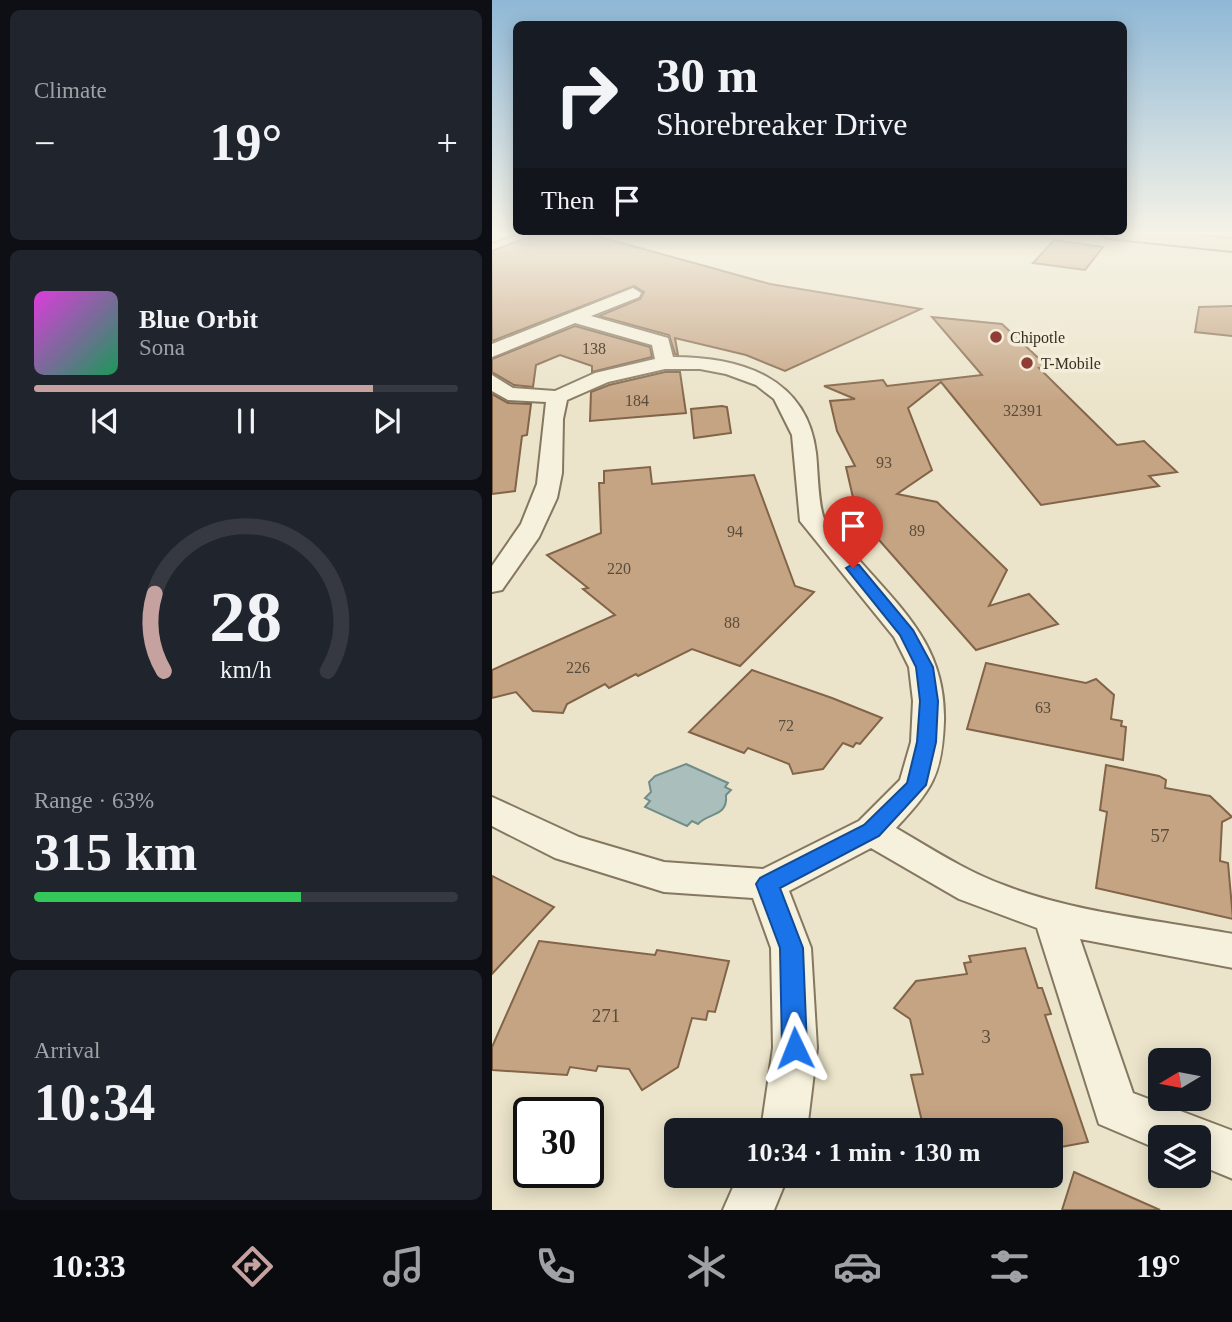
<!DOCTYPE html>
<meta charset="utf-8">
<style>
body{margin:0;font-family:Georgia,serif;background:#20242c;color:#f1f3f6;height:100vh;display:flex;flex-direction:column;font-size:26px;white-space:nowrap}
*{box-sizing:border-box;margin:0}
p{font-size:23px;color:#9ea1a6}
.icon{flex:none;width:38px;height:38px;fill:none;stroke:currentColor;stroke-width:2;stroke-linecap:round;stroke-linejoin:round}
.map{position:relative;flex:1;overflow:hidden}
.panel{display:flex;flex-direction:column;gap:10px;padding:10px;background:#0d0f14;width:492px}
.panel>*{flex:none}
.top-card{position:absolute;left:21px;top:21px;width:614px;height:214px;border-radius:10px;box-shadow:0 4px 18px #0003;background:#171b24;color:#f1f3f6;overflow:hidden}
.needle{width:46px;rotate:260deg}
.buttons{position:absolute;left:656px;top:1048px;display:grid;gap:14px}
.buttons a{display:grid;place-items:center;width:63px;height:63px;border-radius:10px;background:#171b24;box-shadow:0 4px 18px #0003;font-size:35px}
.speed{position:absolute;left:21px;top:1097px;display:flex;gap:14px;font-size:35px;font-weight:700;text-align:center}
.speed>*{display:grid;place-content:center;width:91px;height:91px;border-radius:50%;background:#171b24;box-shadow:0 4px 18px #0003;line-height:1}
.speed .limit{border:4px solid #111;border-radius:10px;background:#fff;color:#111}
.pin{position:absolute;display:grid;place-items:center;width:60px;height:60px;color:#fff;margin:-72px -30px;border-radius:50% 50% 50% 0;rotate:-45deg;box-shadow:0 0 7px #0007}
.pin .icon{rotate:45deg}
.me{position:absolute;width:77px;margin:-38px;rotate:358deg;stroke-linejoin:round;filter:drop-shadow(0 0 5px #0008)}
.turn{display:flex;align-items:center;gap:24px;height:147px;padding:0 28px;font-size:32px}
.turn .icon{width:91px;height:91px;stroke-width:2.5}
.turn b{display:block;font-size:49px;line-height:60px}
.then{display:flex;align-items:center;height:66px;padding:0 28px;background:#0003;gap:14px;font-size:26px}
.big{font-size:52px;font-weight:700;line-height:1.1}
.panel .tile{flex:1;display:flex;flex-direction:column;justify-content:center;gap:10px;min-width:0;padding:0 24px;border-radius:10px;background:#20242c}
.panel .dial{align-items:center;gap:0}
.dial svg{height:182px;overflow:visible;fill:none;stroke:#363941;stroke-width:7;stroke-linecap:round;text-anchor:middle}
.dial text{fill:#f1f3f6;stroke:none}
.song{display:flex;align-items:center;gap:21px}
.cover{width:84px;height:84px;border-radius:10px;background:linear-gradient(135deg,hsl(300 70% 55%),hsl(150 70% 35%))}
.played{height:7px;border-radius:4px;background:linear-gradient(90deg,#c5a1a0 80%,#363941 80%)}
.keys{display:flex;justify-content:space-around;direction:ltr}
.heat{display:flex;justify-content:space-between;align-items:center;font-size:38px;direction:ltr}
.charge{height:10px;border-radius:5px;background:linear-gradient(90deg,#34c759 63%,#363941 0)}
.trip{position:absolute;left:172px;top:1118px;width:399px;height:70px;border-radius:10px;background:#171b24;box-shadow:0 4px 18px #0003;font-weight:700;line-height:70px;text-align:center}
.dock{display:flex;height:112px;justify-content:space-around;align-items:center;background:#090b0e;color:#9ea1a6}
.dock .icon{width:49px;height:49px}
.dock .on{color:#c5a1a0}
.dock b{font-size:32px;color:#f1f3f6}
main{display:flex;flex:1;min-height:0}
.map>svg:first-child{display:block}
.water{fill:#aabfbb;stroke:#718d89;stroke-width:2}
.building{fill:#c5a483;stroke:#826448;stroke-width:2}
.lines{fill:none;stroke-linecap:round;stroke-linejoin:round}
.street-casing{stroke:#857760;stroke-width:4}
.primary-casing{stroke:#544533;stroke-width:4}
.street{fill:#f6f1dc;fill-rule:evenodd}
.primary{fill:#e9daa6;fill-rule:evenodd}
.route{fill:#1a73e8;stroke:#114b97;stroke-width:2}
.poi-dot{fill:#8f3d36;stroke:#f3edd9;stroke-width:2.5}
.labels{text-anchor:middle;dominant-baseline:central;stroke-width:7;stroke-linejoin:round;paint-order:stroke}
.far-poi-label{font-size:16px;fill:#372e22;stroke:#f3edd9;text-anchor:start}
.number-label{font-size:16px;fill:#5a4c3a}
.near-number-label{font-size:19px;fill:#5a4c3a}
</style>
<main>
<section class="panel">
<div class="tile"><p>Climate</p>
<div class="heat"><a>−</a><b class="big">19°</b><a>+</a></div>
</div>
<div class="tile">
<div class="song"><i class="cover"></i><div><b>Blue Orbit</b><p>Sona</p></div></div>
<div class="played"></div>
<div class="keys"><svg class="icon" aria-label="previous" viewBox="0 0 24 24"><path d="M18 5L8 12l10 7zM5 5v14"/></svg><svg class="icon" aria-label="pause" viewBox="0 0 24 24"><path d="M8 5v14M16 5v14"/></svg><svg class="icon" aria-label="next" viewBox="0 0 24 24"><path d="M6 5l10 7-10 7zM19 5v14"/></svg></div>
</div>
<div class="tile dial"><svg viewBox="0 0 100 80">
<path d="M14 69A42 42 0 1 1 86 69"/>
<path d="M14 69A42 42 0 0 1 10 35" stroke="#c5a1a0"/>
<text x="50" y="56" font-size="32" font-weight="700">28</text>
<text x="50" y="72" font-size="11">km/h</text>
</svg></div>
<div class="tile"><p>Range · 63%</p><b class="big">315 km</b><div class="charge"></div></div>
<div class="tile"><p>Arrival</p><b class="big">10:34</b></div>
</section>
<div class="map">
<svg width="741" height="1210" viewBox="0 0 741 1210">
<rect width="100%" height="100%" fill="#ebe4ca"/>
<path class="water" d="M194 764 236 783 233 787 239 790 234 795C236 817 217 812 206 824L200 821 195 826 153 807 158 801 153 798 159 792 157 782 163 776Z"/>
<g class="building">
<path d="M50 232H90L278 284 429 309 293 371 254 355 183 338 186 355 183 354 177 335 107 316 148 299 152 292 142 286 0 341V251Z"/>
<path d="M562 240 611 247 593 270 541 263Z"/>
<path d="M741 306V336L703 332 707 307Z"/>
<path d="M440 317 510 324 556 367 547 368 625 445 652 441 685 472 657 476 667 486 549 505 449 382 416 408 440 470 405 494 445 502 515 570 497 606 537 594 566 624 484 650 365 515 354 467 363 466 345 431 338 401 363 399 332 386 391 380 395 386 490 375Z"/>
<path d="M83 326 158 347 160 357 100 372V366L68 355 44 365 41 387 22 385 0 372V359Z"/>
<path d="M173 372H188L194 413 98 421 99 392 117 385Z"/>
<path d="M0 394 16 403 39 404 35 435 30 436 23 491 0 494Z"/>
<path d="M230 406 235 407 239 433 202 438 199 409Z"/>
<path d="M158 467 160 484 262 475 303 586 322 592 248 666 200 649 146 676 144 674 117 688 113 684 75 704 71 713 41 711 24 692 0 698V670L123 615 91 589 96 588 55 555 109 533 107 483H112V471Z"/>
<path d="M494 663 594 683 604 679 622 695 619 719 630 721 629 726 634 727 631 760 475 729Z"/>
<path d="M260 670 340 698 390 718 368 744 364 743 361 747 351 743 331 769 301 774 297 764 256 748 252 753 197 732Z"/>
<path d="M614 765 667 776 674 780 673 788 718 796 740 817 730 822 728 861 736 863 741 919 604 888 615 812 608 810Z"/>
<path d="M0 876 62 907 0 974Z"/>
<path d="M47 941 163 955 165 950 237 961 223 1012 216 1011 214 1020 200 1018 186 1067 150 1090 137 1069 106 1066 104 1071 78 1067 75 1075 0 1070V1047Z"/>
<path d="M533 948 546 988H550L559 1014 553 1015 596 1142 558 1149V1130H432L419 1075 431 1074 418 1019 402 1008 424 981 475 974 472 963 479 962 477 956Z"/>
<path d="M582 1172 668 1210H570Z"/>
</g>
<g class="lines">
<g class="street-casing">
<g id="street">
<path d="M22 232 20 235 0 242V233Z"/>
<path d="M141 288 149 293 147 297 99 316 176 338 181 357C248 357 315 377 324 453 326 469 326 508 333 521 340 533 353 543 361 553 407 607 454 644 452 721 450 776 440 789 404 828 440 849 475 872 514 886 585 913 665 920 741 934V968L588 939 641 1093 741 1131V1179L707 1165V1138H668V1150L607 1124 545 928 467 899 379 848 297 891 319 948 325 1048 315 1130H269L281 1048 279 948 261 898 172 892 63 858 0 826V797L87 837 172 862 271 869 367 821 408 780 419 742 421 701 417 667 402 637 308 521 300 435 282 399 264 385 234 374 208 369H173L116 382 75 400 71 419 70 473 65 498 47 537 10 590 0 592V566L29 524 45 484 54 402 16 400 0 391V375L21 388 63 391 103 373 163 359 160 345 83 323 0 357V344Z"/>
<path d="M246 1176H296L282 1210H231Z"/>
</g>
</g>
<g class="primary-casing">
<path id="primary" d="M605 232H677L741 239V251L615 238Z"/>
</g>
<use href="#street" class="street"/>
<use href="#primary" class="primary"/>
</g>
<linearGradient id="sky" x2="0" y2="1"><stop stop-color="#8fb8d6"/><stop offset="0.58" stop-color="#f6f3e7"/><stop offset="1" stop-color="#f6f3e7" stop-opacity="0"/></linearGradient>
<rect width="741" height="402" fill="url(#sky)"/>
<path class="route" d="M361 564 367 565 421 630 441 667 446 701 444 742 434 785 387 836 288 888 311 948 315 1048 312 1057 303 1060 294 1057 290 1048 288 948 264 884 268 878 372 825 415 783 425 742 428 701 424 667 408 635 354 568Z"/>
<g class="poi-dot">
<circle cx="504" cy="337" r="7"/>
<circle cx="535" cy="363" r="7"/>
</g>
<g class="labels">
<g class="far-poi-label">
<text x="518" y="337">Chipotle</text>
<text x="549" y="363">T-Mobile</text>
</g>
<g class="number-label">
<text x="102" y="348">138</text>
<text x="145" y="400">184</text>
<text x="531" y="410">32391</text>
<text x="392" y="462">93</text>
<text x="425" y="530">89</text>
<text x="243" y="531">94</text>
<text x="127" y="568">220</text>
<text x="240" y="622">88</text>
<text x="86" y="667">226</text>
<text x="551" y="707">63</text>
<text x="294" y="725">72</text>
</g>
<g class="near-number-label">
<text x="668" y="835">57</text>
<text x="114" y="1015">271</text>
<text x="494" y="1036">3</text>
</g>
</g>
</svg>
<div class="buttons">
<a><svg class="needle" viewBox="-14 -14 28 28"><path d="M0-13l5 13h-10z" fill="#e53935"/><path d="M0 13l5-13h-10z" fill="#9ea1a6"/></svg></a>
<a><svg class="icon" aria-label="layers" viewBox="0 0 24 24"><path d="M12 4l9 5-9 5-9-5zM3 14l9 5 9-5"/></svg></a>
</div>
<div class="speed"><div class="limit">30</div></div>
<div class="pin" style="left:361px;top:568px;background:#d93025"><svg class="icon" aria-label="arrive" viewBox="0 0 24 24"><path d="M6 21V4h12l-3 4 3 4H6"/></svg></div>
<svg class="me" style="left:303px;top:1048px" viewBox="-20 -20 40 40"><path d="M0-17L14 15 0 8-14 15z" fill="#1a73e8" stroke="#fff" stroke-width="4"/></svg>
<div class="trip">10:34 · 1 min · 130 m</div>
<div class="top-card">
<div class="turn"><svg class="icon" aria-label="right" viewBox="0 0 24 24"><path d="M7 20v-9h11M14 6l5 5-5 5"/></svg><div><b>30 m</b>Shorebreaker Drive</div></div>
<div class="then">Then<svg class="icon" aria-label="arrive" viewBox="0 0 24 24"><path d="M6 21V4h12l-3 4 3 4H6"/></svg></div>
</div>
</div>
</main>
<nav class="dock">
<b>10:33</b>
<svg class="icon on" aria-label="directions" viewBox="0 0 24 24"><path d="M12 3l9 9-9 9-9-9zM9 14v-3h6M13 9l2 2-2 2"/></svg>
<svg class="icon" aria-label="music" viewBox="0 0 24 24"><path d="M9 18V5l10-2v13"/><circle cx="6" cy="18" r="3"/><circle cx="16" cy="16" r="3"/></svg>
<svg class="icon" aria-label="phone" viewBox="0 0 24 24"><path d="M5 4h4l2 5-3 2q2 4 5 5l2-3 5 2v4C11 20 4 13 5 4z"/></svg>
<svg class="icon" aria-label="climate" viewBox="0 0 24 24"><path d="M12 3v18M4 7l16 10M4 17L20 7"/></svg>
<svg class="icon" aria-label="car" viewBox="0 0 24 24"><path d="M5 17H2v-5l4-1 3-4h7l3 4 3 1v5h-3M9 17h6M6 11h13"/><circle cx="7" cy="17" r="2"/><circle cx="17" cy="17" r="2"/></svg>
<svg class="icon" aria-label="filters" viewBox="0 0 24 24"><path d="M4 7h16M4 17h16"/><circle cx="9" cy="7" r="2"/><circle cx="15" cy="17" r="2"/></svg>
<b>19°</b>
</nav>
